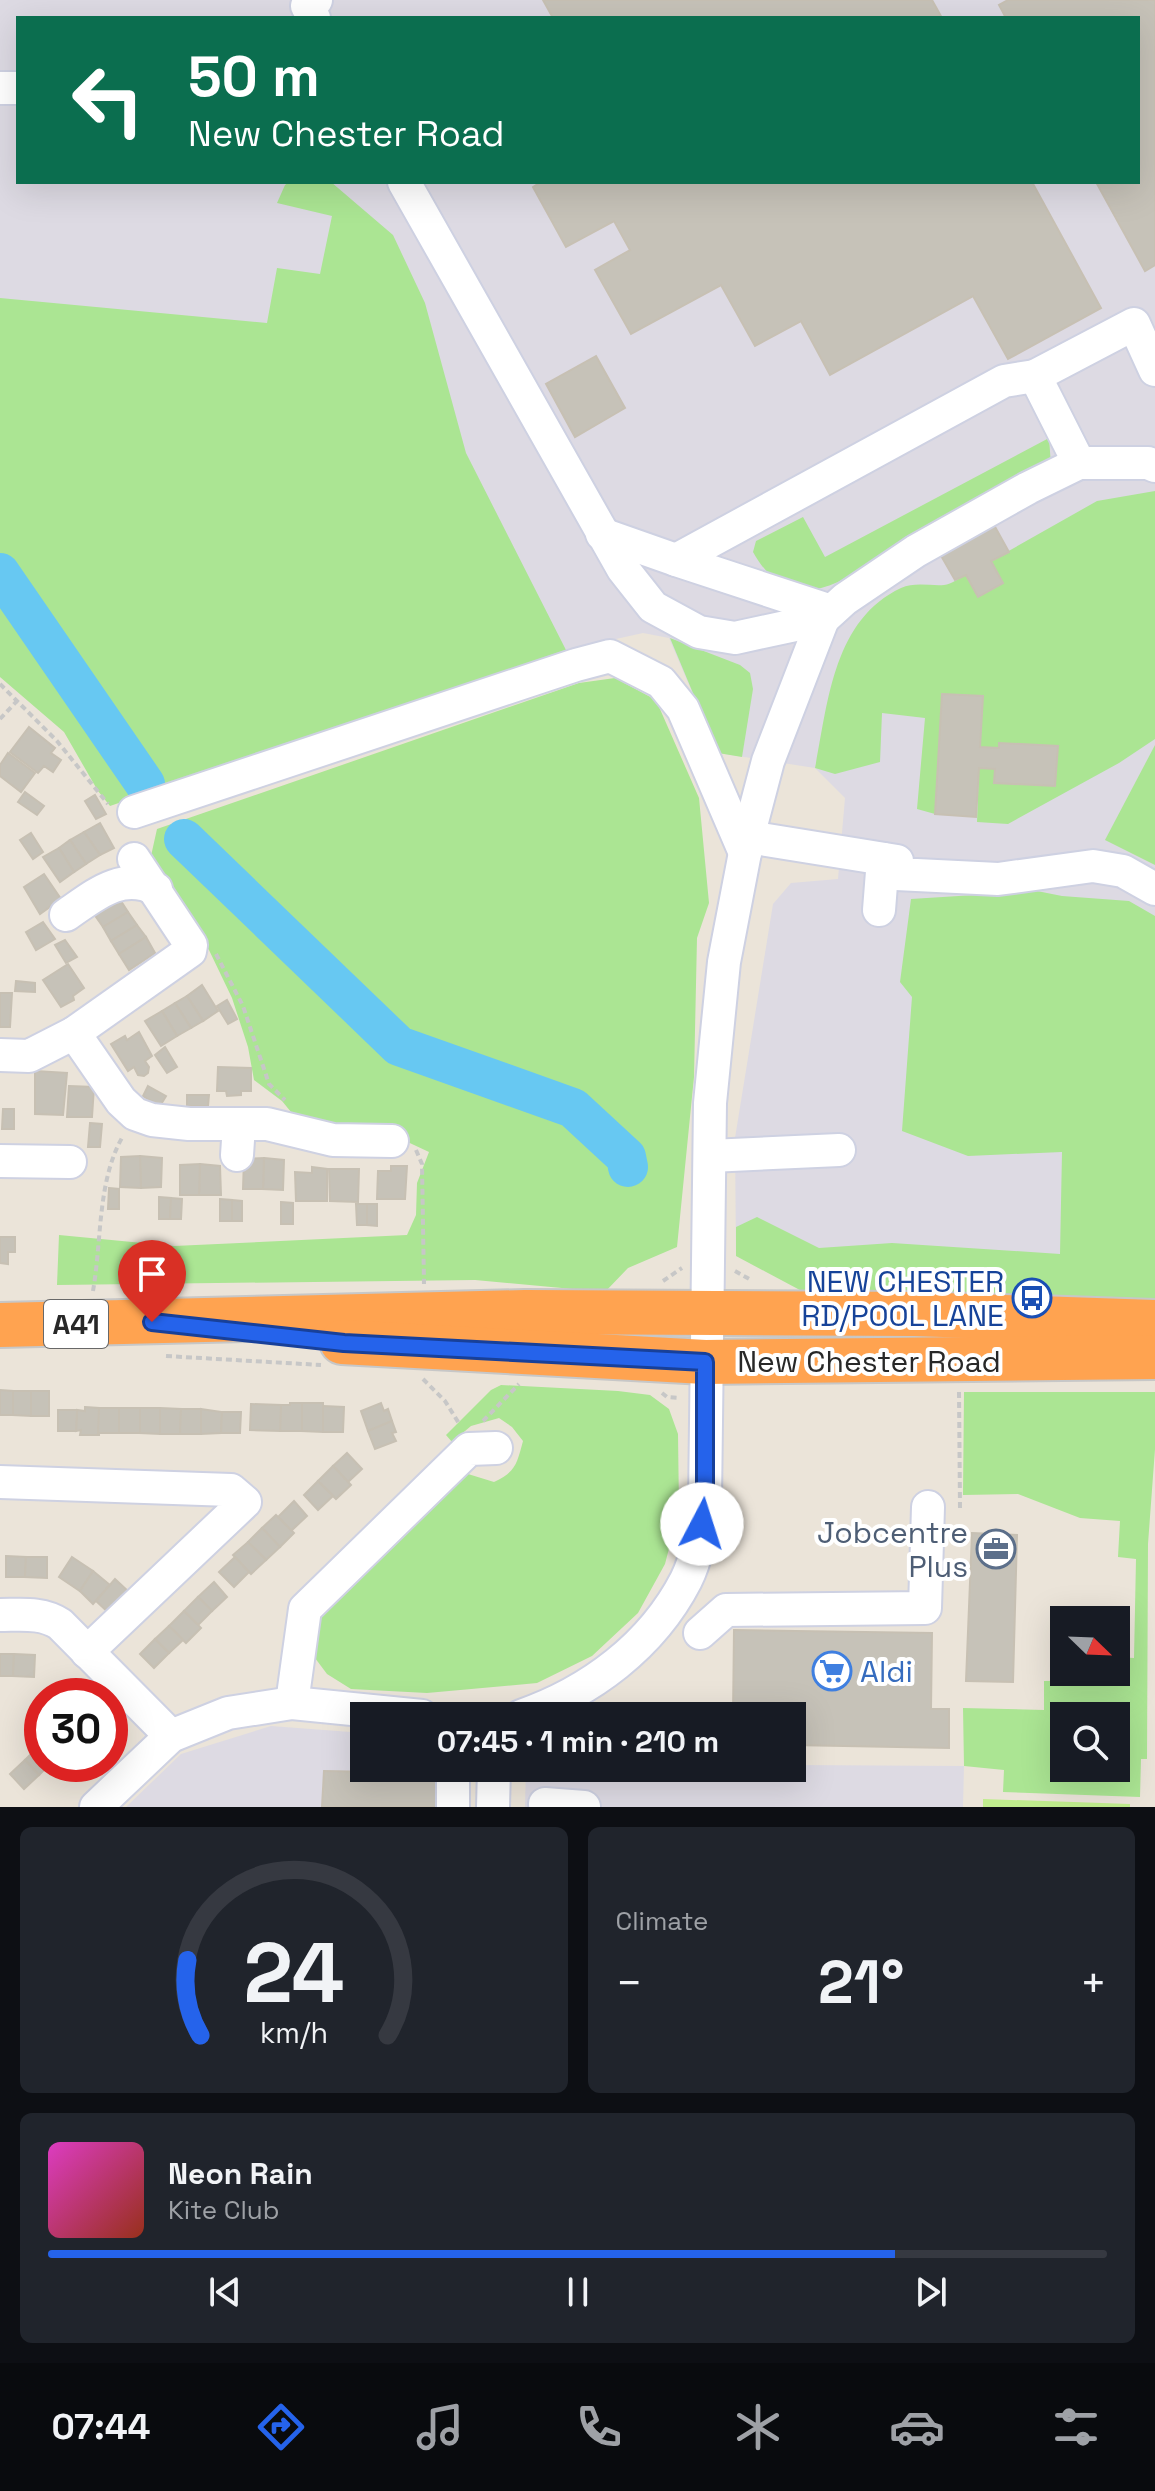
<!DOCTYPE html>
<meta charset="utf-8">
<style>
body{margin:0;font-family:"Space Grotesk",sans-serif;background:#20242c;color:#f1f3f6;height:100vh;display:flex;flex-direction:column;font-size:30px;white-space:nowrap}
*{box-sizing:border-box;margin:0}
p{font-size:26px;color:#9ea1a6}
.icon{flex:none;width:44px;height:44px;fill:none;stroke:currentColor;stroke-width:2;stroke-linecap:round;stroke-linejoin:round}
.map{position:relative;height:1807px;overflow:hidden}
.panel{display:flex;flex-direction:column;gap:20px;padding:20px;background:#0d0f14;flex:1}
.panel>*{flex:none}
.guide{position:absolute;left:16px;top:16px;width:1124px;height:168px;border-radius:0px;box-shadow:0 8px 32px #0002;background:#0b6e4f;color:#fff;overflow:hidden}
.needle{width:52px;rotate:113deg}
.buttons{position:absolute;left:1050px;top:1606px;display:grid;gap:16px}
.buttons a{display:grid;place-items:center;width:80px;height:80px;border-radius:0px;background:#171b24;box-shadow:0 8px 32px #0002;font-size:40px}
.speed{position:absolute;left:24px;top:1678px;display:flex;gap:16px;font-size:40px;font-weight:700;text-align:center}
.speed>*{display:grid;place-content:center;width:104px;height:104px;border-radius:50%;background:#171b24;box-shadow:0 8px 32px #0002;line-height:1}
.speed .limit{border:12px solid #d22;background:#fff;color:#111}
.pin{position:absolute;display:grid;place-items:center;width:68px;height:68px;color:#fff;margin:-82px -34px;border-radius:50% 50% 50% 0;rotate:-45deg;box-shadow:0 0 8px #0007}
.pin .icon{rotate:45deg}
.me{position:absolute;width:88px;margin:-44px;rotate:5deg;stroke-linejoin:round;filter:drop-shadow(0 0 6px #0008)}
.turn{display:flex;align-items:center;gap:28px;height:168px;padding:0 40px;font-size:36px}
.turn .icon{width:104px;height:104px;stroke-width:2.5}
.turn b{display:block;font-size:56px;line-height:68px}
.big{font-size:60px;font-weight:700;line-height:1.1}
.panel .tile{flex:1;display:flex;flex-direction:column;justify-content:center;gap:12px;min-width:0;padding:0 28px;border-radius:12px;background:#20242c}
.panel .dial{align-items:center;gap:0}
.dial svg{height:208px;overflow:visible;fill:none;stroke:#363941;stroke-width:7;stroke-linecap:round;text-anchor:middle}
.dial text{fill:#f1f3f6;stroke:none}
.song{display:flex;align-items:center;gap:24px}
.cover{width:96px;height:96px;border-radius:12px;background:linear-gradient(135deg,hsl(310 70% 55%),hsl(10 70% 35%))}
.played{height:8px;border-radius:4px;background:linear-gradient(90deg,#2563eb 80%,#363941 80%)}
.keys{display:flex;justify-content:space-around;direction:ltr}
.heat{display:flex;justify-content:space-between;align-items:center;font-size:44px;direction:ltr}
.panel .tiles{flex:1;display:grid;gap:20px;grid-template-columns:1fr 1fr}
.tile:last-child{grid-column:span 2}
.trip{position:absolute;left:350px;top:1702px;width:456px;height:80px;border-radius:0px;background:#171b24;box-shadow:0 8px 32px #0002;font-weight:700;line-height:80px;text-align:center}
.tab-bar{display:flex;height:128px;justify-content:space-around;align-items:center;background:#090b0e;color:#9ea1a6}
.tab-bar .icon{width:56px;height:56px}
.tab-bar .active{color:#2563eb}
.tab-bar b{font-size:36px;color:#f1f3f6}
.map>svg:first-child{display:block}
.industrial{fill:#dddae3;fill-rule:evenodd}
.green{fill:#abe593;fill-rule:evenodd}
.pitch{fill:#c0ed8e}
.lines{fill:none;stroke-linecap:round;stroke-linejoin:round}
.river{stroke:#67c8f2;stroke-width:40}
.building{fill:#c6c2b8;stroke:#c7c0b3;stroke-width:2}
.minor-casing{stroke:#ced1e2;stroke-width:36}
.highway-casing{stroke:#c7c7c7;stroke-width:48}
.path{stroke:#c7c7c7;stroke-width:4;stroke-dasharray:6 4;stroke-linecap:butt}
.minor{stroke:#fff;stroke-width:32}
.highway{stroke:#ffa350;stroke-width:44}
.route-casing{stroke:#184099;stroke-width:20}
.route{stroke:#2563eb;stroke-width:14}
.labels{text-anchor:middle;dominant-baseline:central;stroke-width:8;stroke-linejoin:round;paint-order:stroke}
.shield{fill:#fff;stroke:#686868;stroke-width:2}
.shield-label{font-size:28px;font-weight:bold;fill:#282828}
.transit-label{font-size:30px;fill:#164399;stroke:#fff;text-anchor:end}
.street-label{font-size:30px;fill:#282828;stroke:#fff}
.service-label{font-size:30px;fill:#4e5e75;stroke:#fff;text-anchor:end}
.shop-label{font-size:30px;fill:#366cbe;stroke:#fff;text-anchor:start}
</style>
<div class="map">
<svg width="1155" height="1807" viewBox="0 0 1155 1807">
<rect width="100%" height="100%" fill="#ebe4d9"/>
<g class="industrial">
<path d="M0 0H1155V1309L736 1256 735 1138 773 904 791 883 838 879 845 798 815 768 718 753 669 638 643 633 566 650 213 771 0 443ZM18 18H1138V182H18Z"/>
<path d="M271 1726 364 1733V1768H467V1807H126L181 1754Z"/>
<path d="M792 1765 964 1766 963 1807H525L526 1768H792Z"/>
</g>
<g class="green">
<path d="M289 182H331L393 235 425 303 466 453 566 650 110 806 98 791 64 732 0 677V298L267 323 277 268 320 274 332 216 277 203 285 185Z"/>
<path d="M1049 438 1051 465 838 582C800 599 773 588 753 552L756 541 803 517 825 557Z"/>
<path d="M1155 491V739L1119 763 1008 824 977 822 979 768 995 769V783L1055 786 1058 747 999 743V748L980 747 982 696 942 694 935 814 917 809 925 718 882 713 880 762 835 774 815 768C828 703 833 620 901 588 914 582 930 586 944 585 952 584 959 578 966 575L1003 583 991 561 1097 501Z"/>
<path d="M670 638 740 665 750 673 753 689 742 757 718 753Z"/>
<path d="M615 678 656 700 699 798 709 903 697 938 694 1077 677 1247 628 1268 605 1292 475 1280 57 1285 59 1235 174 1246 407 1235 416 1215 417 1183 429 1152 382 1130 305 1129 282 1101 254 1080 248 1047 232 998 209 950 168 897 149 865 157 829 579 683Z"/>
<path d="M1155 745V865L1105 840Z"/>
<path d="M1037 891 1062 896 1129 901 1155 916V1309L813 1297 736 1256V1227L757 1217 819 1248 892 1243 1060 1254 1062 1152 968 1156 902 1131 912 997 900 982 911 899Z"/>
<path d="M501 1385 618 1391 650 1395 669 1409 678 1434 679 1510 665 1564 638 1613 592 1656 537 1683 427 1693 351 1689 327 1674 315 1658 314 1640 318 1617 468 1474 494 1482C516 1472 517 1463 523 1441L512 1427 499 1418 471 1426 452 1442 446 1435 491 1390Z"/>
<path d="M964 1392H1155V1449L1148 1544 1147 1759H1141L1140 1797 1003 1792 1004 1770 964 1766 963 1708 1044 1710V1681L1114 1680 1116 1657 1134 1658 1136 1559 1118 1557 1120 1521 1080 1518 1018 1494 963 1495ZM1064 1716H1116V1768H1064Z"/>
</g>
<path class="pitch" d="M983 1799 1130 1804V1807H983Z"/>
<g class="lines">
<g class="river">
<path d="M0 573 145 784"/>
<path d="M184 839 399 1046 573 1108 626 1157 628 1167"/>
</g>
</g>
<g class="building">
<path d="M543 0H932L942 18H553Z"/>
<path d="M1008 0H1155V265L1145 271 1096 182H1138V18H1006L999 5Z"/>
<path d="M541 182H1032L1101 308 1008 359 973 296 830 375 801 321 755 346 721 285 631 334 595 270 630 250 614 221 566 247 533 187Z"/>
<path d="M596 356 625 408 575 437 546 384Z"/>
<path d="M994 525 1009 552 991 561 1003 583 978 597 966 575 955 580 940 554Z"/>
<path d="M942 694 983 696 980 747 999 748V743L1058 746 1055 786 994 783 995 769 979 768 976 817 935 814Z"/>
<path d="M29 727 55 748 51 753 61 760 53 772 44 766 38 773 10 752Z"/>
<path d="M8 753 35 773 21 792 0 776V765Z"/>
<path d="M25 792 44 806 37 815 18 802Z"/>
<path d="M95 795 106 814 96 819 85 801Z"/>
<path d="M100 823 114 848 100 855 84 832Z"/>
<path d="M84 832 100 855 86 864 70 840Z"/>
<path d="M31 833 43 852 33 859 20 840Z"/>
<path d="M70 840 86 864 74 872 59 848Z"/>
<path d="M59 848 74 872 60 882 43 857Z"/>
<path d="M44 874 61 899 40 914 24 887Z"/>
<path d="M119 898 128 912 103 927 94 914Z"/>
<path d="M128 912 137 925 111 941 103 927Z"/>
<path d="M43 922 55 939 36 950 26 932Z"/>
<path d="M137 925 146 937 119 954 111 941Z"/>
<path d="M146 937 155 953 129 970 119 954Z"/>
<path d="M65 940 77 957 66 963 55 945Z"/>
<path d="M68 964 84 988 73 996 74 1000 61 1007 43 980Z"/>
<path d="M16 981 35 983V992L15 991Z"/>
<path d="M202 985 218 1011 203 1021 187 996Z"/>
<path d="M0 993H12L10 1027H0Z"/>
<path d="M187 996 203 1021 191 1028 175 1003Z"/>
<path d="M227 1000 237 1019 228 1024 217 1006Z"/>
<path d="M175 1003 191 1028 177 1036 162 1011Z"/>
<path d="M162 1011 177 1036 161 1046 145 1021Z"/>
<path d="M139 1032 152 1056 145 1061 149 1067 148 1073 144 1076 138 1075 134 1067 128 1071 111 1044 125 1036 127 1040Z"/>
<path d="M165 1047 177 1067 167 1073 155 1055Z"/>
<path d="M218 1067 251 1068V1091H241V1095L227 1096 226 1091H217Z"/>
<path d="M35 1071 67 1073 63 1115 35 1114Z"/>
<path d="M69 1086 94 1087 92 1117H67Z"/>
<path d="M148 1086 166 1096 160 1106 143 1096Z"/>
<path d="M187 1095H209L208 1106H187Z"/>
<path d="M3 1109H14V1129H2Z"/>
<path d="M90 1123 102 1124 100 1147H88Z"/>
<path d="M140 1156 162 1158 161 1187 141 1188Z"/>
<path d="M140 1156 141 1188 120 1187 121 1157Z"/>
<path d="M264 1158 284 1160 283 1190 263 1189Z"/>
<path d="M264 1158 263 1189H243L244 1159Z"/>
<path d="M200 1164 220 1166 221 1195H199Z"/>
<path d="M200 1164 199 1195H180V1165Z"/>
<path d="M391 1166H407L405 1199H377L378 1171H391Z"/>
<path d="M312 1167 327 1169V1201H296L295 1172 312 1173Z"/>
<path d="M329 1169H359L358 1202 330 1201Z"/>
<path d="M109 1188 119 1189V1209H108Z"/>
<path d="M159 1197 171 1198 170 1219H159Z"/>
<path d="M171 1198 182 1199 181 1219H170Z"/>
<path d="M220 1199 232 1200V1221H220Z"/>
<path d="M232 1200 242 1201V1221H232Z"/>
<path d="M281 1202 293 1203V1224H281Z"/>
<path d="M356 1204H367V1225H357Z"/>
<path d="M367 1204H377V1226L367 1225Z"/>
<path d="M0 1237H15V1252H8V1264L0 1263Z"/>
<path d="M0 1390 13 1391V1415H0Z"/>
<path d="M13 1391H31V1416L13 1415Z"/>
<rect x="31" y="1391" width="18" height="25"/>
<path d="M290 1403H302V1431H280L281 1405H290Z"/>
<path d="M302 1403H323V1432L302 1431Z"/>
<path d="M381 1403 384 1411 388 1409 392 1421 368 1431 361 1411Z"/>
<path d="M251 1404 281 1405 280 1431 250 1430Z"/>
<path d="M323 1406 344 1407 343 1432H323Z"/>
<path d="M85 1407 99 1408V1435H80L81 1430 76 1431 77 1410 85 1411Z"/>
<path d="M99 1408H119V1433H98Z"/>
<rect x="119" y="1408" width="21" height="25"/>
<path d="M140 1408H160V1434L140 1433Z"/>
<path d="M160 1408 181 1409 180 1434H160Z"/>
<path d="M181 1409H201V1434H180Z"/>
<path d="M201 1409 222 1412 221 1433 201 1434Z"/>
<path d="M58 1410H77L76 1431H58Z"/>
<path d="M222 1412H241L240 1433H221Z"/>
<path d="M392 1421 396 1432 392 1433 396 1441 375 1449 368 1431Z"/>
<path d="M347 1453 362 1469 348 1482 333 1466Z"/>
<path d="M333 1466 351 1485 336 1499 318 1481Z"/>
<path d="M318 1481 333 1496 318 1510 304 1495Z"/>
<path d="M294 1501 307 1516 291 1531 278 1517Z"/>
<path d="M276 1515 294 1533 280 1547 262 1528Z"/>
<path d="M262 1528 280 1547 266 1560 248 1542Z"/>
<path d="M972 1533 1017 1535 1013 1682 966 1681Z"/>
<path d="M248 1542 266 1560 251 1574 233 1555Z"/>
<path d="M6 1556 26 1557 25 1577H6Z"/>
<path d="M26 1557H47V1578L25 1577Z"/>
<path d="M72 1557 93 1571 80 1591 59 1577Z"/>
<path d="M235 1557 249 1572 234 1587 219 1572Z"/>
<path d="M93 1571 110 1585 93 1604 80 1591Z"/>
<path d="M115 1579 130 1593 110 1614 96 1601Z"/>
<path d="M214 1582 227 1597 212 1611 198 1597Z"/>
<path d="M198 1597 212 1611 198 1625 184 1611Z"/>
<path d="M184 1611 201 1628 186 1643 169 1626Z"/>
<path d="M169 1626 183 1640 169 1653 155 1639Z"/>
<path d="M734 1630 932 1633 931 1709H949V1748L792 1745V1716H733Z"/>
<path d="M155 1639 169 1653 154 1668 140 1654Z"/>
<path d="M0 1654H14L13 1676H0Z"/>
<path d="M14 1654 35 1655 34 1677 13 1676Z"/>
<path d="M40 1745 42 1764H50L39 1775 25 1760Z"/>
<path d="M25 1760 39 1775 24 1789 10 1774Z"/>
<path d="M378 1768H437L436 1807H322L324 1771 378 1772Z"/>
</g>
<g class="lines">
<g class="minor-casing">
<g id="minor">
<path d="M314 18 307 6 316 0"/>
<path d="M0 88H18"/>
<path d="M404 182 623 569 653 607 699 632 735 638 823 619 845 599 916 551 1028 488 1079 463H1148L1155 466"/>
<path d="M1079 463 1035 376 1134 324 1155 370"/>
<path d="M602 534 676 560"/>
<path d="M831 611 676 560 1004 381 1035 376"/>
<path d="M134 812 576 665 610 656 661 682 683 709 745 853"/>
<path d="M748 837 897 861 896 874 998 879 1093 866 1123 871 1155 889"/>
<path d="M879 910 883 859"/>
<path d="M66 915C94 896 121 871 156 889"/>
<path d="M74 1033 190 951 191 945 134 859"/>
<path d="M0 1055 29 1056 74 1033 121 1101 135 1114 152 1120 189 1124H267L333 1140 392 1141"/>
<path d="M237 1155 239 1125"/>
<path d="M710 1156 839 1150"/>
<path d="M0 1161 70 1162"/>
<path d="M0 1482 231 1490 245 1502 87 1652"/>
<path d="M0 1615C21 1615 42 1612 60 1624L171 1736"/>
<path d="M700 1633 726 1610 925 1608 928 1507"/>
<path d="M292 1703 305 1609 469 1449 496 1448"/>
<path d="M521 1716C590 1692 652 1646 686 1580 698 1556 701 1528 705 1502L710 1103 724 962 748 837 768 761 823 619"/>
<path d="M545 1804 584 1807"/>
<path d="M96 1807 171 1736 228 1713 292 1703 422 1716"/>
<path d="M453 1807V1772"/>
<path d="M493 1807 494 1768"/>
</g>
</g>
<g class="highway-casing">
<g id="highway">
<path d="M0 1325 525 1312 914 1314 1155 1322"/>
<path d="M342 1342 705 1362 1155 1357"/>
</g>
</g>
<g class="path">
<path d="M0 684 57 741 108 804"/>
<path d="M0 719 17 701"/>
<path d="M216 954 243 1006 269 1084 285 1100"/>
<path d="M416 1150 422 1164 424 1284"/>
<path d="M735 1271 751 1280"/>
<path d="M663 1281 682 1268"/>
<path d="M93 1291C102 1240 97 1181 123 1136"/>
<path d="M166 1356 321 1365"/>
<path d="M423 1379 445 1401 460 1425"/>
<path d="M959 1392 960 1508"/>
<path d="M662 1393 667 1397 680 1398"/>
<path d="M483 1421 519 1384"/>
</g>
<use href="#minor" class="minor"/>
<use href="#highway" class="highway"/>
</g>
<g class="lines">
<g class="route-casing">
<path id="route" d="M152 1322 344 1343 705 1362V1502L702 1524"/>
</g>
<use href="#route" class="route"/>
</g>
<defs>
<g id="bus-ring" transform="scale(2)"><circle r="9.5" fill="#fff" stroke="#1a4fb4" stroke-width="1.5"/><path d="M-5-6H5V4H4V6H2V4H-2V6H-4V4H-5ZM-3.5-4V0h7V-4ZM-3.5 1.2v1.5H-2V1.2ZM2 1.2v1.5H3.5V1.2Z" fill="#1a4fb4"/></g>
<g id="office-ring" transform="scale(2)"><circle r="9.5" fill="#fff" stroke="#5c6f8a" stroke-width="1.5"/><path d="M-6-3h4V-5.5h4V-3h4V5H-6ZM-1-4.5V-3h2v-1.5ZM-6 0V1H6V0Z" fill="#5c6f8a"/></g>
<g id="supermarket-ring" transform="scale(2)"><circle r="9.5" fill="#fff" stroke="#3f7fe0" stroke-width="1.5"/><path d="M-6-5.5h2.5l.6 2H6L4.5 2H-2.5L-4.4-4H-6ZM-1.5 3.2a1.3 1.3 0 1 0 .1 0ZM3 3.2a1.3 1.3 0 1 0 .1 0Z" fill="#3f7fe0"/></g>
</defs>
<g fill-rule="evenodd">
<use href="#bus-ring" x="1032" y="1298"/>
<use href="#office-ring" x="996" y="1549"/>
<use href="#supermarket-ring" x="832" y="1671"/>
</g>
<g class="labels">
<rect class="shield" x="44" y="1300" width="64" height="48" rx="6"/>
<g class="shield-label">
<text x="76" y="1324">A41</text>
</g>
<g class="transit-label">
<text x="1004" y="1281">NEW CHESTER<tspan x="1004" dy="34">RD/POOL LANE</tspan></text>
</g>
<g class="street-label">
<text x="869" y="1361">New Chester Road</text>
</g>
<g class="service-label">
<text x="968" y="1532">Jobcentre<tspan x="968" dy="34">Plus</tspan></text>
</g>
<g class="shop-label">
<text x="860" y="1671">Aldi</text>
</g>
</g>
</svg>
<div class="buttons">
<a><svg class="needle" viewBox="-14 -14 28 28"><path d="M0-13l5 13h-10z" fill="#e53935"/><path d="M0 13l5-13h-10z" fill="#9ea1a6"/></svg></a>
<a><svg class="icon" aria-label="search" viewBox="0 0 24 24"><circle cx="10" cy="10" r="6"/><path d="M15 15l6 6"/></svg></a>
</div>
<div class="speed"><div class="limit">30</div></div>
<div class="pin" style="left:152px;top:1322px;background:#d93025"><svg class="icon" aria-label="arrive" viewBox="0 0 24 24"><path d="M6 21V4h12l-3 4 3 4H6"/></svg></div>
<svg class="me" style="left:702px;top:1524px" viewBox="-20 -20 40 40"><circle r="19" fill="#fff"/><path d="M0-13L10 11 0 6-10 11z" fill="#2563eb"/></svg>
<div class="trip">07:45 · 1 min · 210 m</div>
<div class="guide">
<div class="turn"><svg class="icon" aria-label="left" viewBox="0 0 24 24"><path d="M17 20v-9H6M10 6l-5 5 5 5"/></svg><div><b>50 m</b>New Chester Road</div></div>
</div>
</div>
<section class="panel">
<div class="tiles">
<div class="tile dial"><svg viewBox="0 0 100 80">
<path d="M14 69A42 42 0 1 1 86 69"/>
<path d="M14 69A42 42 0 0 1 9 40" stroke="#2563eb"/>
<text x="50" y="56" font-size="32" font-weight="700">24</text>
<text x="50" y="72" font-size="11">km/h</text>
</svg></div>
<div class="tile"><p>Climate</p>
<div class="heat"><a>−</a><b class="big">21°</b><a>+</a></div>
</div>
<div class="tile">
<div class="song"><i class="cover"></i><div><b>Neon Rain</b><p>Kite Club</p></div></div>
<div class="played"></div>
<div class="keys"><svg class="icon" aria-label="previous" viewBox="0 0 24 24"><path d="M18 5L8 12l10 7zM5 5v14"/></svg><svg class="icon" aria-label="pause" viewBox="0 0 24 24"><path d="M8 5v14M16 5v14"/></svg><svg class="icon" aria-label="next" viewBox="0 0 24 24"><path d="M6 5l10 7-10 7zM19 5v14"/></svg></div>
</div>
</div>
</section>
<nav class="tab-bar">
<b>07:44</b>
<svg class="icon active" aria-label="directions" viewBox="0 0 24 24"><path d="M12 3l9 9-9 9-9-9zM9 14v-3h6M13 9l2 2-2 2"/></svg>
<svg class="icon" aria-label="music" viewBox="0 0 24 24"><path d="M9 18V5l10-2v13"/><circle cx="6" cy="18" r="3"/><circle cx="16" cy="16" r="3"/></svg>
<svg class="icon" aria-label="phone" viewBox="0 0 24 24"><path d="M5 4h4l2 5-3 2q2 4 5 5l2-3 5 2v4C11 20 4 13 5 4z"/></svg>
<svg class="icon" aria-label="climate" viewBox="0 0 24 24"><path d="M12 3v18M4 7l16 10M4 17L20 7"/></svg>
<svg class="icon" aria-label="car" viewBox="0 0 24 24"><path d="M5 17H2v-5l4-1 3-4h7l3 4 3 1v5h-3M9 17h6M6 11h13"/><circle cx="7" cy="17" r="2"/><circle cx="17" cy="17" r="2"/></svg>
<svg class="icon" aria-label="filters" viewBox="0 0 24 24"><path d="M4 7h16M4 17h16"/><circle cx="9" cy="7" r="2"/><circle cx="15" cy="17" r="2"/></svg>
</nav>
